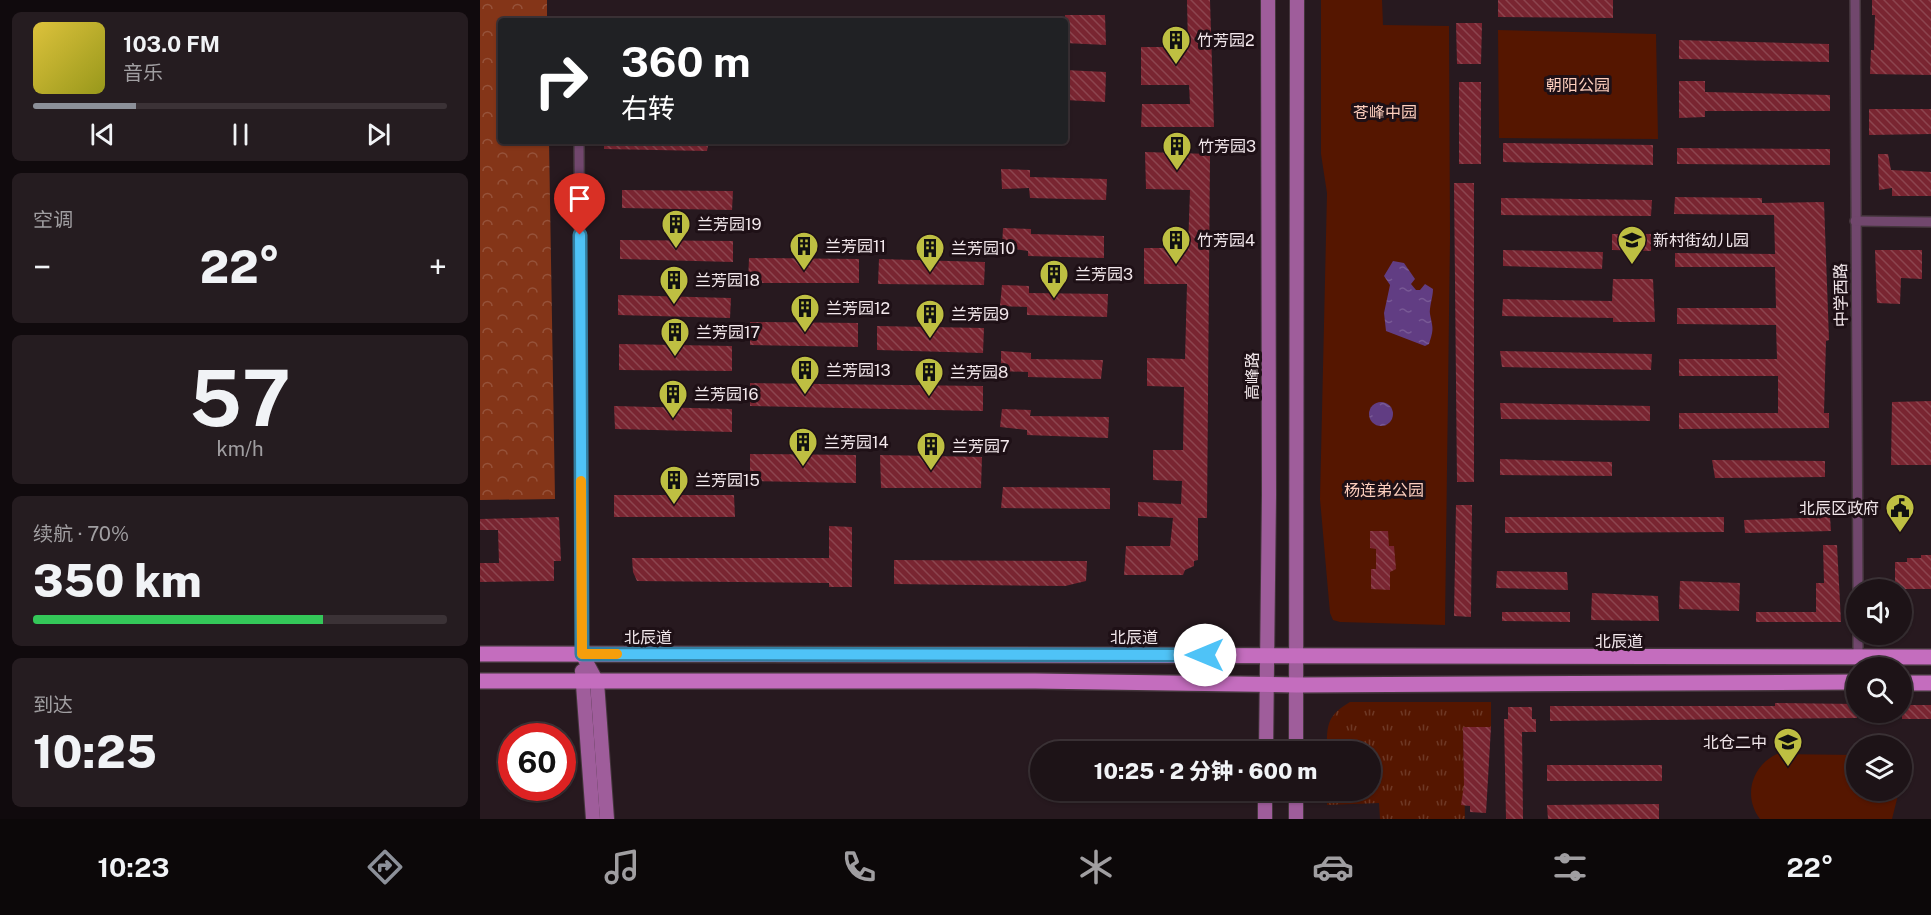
<!DOCTYPE html>
<html lang="zh">
<meta charset="utf-8">
<style>
body{margin:0;font-family:"Public Sans","Noto Sans SC",sans-serif;background:#251c20;color:#f1f3f6;height:100vh;display:flex;flex-direction:column;font-size:22px;white-space:nowrap}
*{box-sizing:border-box;margin:0}
p{font-size:20px;color:#a09ea1}
.icon{flex:none;width:33px;height:33px;fill:none;stroke:currentColor;stroke-width:2;stroke-linecap:round;stroke-linejoin:round}
.map{position:relative;flex:1;overflow:hidden}
.drawer{display:flex;flex-direction:column;gap:12px;padding:12px;background:#100a0d;width:480px}
.drawer>*{flex:none}
.top-card{position:absolute;left:18px;top:18px;width:570px;height:126px;border-radius:6px;box-shadow:0 2px 4px #0004,0 0 0 2px #3b3236;background:#202124;color:#fff;overflow:hidden}
.fabs{position:absolute;left:1366px;top:579px;display:grid;gap:12px}
.fabs a{display:grid;place-items:center;width:66px;height:66px;border-radius:50%;background:#1d1317;box-shadow:0 2px 4px #0004,0 0 0 2px #3b3236;font-size:30px}
.speed{position:absolute;left:18px;top:723px;display:flex;gap:12px;font-size:30px;font-weight:700;text-align:center}
.speed>*{display:grid;place-content:center;width:78px;height:78px;border-radius:50%;background:#1d1317;box-shadow:0 2px 4px #0004,0 0 0 2px #3b3236;line-height:1}
.speed .limit{border:9px solid #d22;background:#fff;color:#111}
.pin{position:absolute;display:grid;place-items:center;width:51px;height:51px;color:#fff;margin:-62px -26px;border-radius:50% 50% 50% 0;rotate:-45deg;box-shadow:0 0 6px #0007}
.pin .icon{rotate:45deg}
.me{position:absolute;width:66px;margin:-33px;rotate:270deg;stroke-linejoin:round;filter:drop-shadow(0 0 4px #0008)}
.turn{display:flex;align-items:center;gap:21px;height:126px;padding:0 24px;font-size:27px}
.turn .icon{width:78px;height:78px;stroke-width:2.5}
.turn b{display:block;font-size:42px;line-height:51px}
.big{font-size:45px;font-weight:800;line-height:1.1}
.drawer .widget{flex:1;display:flex;flex-direction:column;justify-content:center;gap:9px;min-width:0;padding:0 21px;border-radius:9px;background:#251c20}
.drawer .dial{align-items:center;gap:0}
.dial b{font-size:78px;line-height:1}
.song{display:flex;align-items:center;gap:18px}
.cover{width:72px;height:72px;border-radius:9px;background:linear-gradient(135deg,hsl(50 70% 55%),hsl(60 70% 35%))}
.played{height:6px;border-radius:3px;background:linear-gradient(90deg,#8c9099 25%,#3b3236 25%)}
.keys{display:flex;justify-content:space-around;direction:ltr}
.heat{display:flex;justify-content:space-between;align-items:center;font-size:33px;direction:ltr}
.charge{height:9px;border-radius:4px;background:linear-gradient(90deg,#34c759 70%,#3b3236 0)}
.trip{position:absolute;left:550px;top:741px;width:351px;height:60px;border-radius:30px;background:#1d1317;box-shadow:0 2px 4px #0004,0 0 0 2px #3b3236;font-weight:800;line-height:60px;text-align:center}
.tab-bar{display:flex;height:96px;justify-content:space-around;align-items:center;background:#0c0809;color:#a09ea1}
.tab-bar .icon{width:42px;height:42px}
.tab-bar .on{color:#8c9099}
.tab-bar b{font-size:27px;color:#f1f3f6}
main{display:flex;flex:1;min-height:0}
.map>svg:first-child{display:block}
.grass{fill:url(#grass-tufts)}
.forest{fill:url(#forest-crowns)}
.green{fill:#551600}
.water{fill:url(#water-ripples)}
.building{fill:url(#building-back-hatch)}
.lines{fill:none;stroke-linecap:round;stroke-linejoin:round}
.street-casing{stroke:#44363c;stroke-width:12}
.secondary-casing{stroke:#44363c;stroke-width:16}
.primary-casing{stroke:#44363c;stroke-width:18}
.street{stroke:#71476d;stroke-width:9}
.secondary{stroke:#9f5d9b;stroke-width:14}
.primary{stroke:#c46dbe;stroke-width:15}
.route-casing{stroke:#337fa1;stroke-width:15}
.route{stroke:#4fc3f7;stroke-width:10}
.slow{stroke:#f59e0b;stroke-width:10}
.labels{text-anchor:middle;dominant-baseline:central;stroke-width:6;stroke-linejoin:round;paint-order:stroke}
.poi-label{font-size:16px;fill:#f3e8ec;stroke:#1e1016;text-anchor:start}
.park-label{font-size:16px;fill:#fecfbe;stroke:#1e1016}
.street-label{font-size:16px;fill:#f3e8ec;stroke:#1e1016}
</style>
<main>
<section class="drawer">
<div class="widget">
<div class="song"><i class="cover"></i><div><b>103.0 FM</b><p>音乐</p></div></div>
<div class="played"></div>
<div class="keys"><svg class="icon" aria-label="previous" viewBox="0 0 24 24"><path d="M18 5L8 12l10 7zM5 5v14"/></svg><svg class="icon" aria-label="pause" viewBox="0 0 24 24"><path d="M8 5v14M16 5v14"/></svg><svg class="icon" aria-label="next" viewBox="0 0 24 24"><path d="M6 5l10 7-10 7zM19 5v14"/></svg></div>
</div>
<div class="widget"><p>空调</p>
<div class="heat"><a>−</a><b class="big">22°</b><a>+</a></div>
</div>
<div class="widget dial"><b>57</b><p>km/h</p></div>
<div class="widget"><p>续航 · 70%</p><b class="big">350 km</b><div class="charge"></div></div>
<div class="widget"><p>到达</p><b class="big">10:25</b></div>
</section>
<div class="map">
<svg width="1451" height="819" viewBox="0 0 1451 819">
<defs>
<pattern id="grass-tufts" width="24" height="20" patternUnits="userSpaceOnUse" patternTransform="scale(1.5)"><rect width="24" height="20" fill="#551600"/><path d="M3 7l-1-3M5 7V3M7 7l1-3M15 17l-1-3M17 17v-4M19 17l1-3" fill="none" stroke="#6e3825"/></pattern>
<pattern id="forest-crowns" width="20" height="18" patternUnits="userSpaceOnUse" patternTransform="scale(1.5)"><rect width="20" height="18" fill="#843518"/><path d="M2 6a3 3 0 1 1 6 0M12 15a3 3 0 1 1 6 0" fill="none" stroke="#96523a"/></pattern>
<pattern id="water-ripples" width="26" height="14" patternUnits="userSpaceOnUse" patternTransform="scale(1.5)"><rect width="26" height="14" fill="#613d83"/><path d="M2 4q2-2 4 0t4 0M15 11q2-2 4 0t4 0" fill="none" stroke="#785995"/></pattern>
<pattern id="building-back-hatch" width="6" height="6" patternUnits="userSpaceOnUse" patternTransform="scale(1.5)"><rect width="6" height="6" fill="#792531"/><path d="M-1 5l2 2M0 0l6 6M5-1l2 2" fill="none" stroke="#8c454f"/></pattern>
</defs>
<rect width="100%" height="100%" fill="#27191f"/>
<path class="grass" d="M870 702H1011V727L983 728 985 819H900L899 803 847 805V791L891 790V752L847 751C847 726 846 716 870 702Z"/>
<path class="forest" d="M0 0H67V21H21V141H69L75 499 0 500Z"/>
<g class="green">
<path d="M841 0H902L903 25 969 26 970 238 965 625 860 622 853 620 850 613 840 499 847 193 841 154Z"/>
<path d="M1018 30 1176 34 1178 139 1019 138Z"/>
<path d="M1297 754 1377 755V790L1419 791 1412 819H1280C1263 797 1271 766 1297 754Z"/>
</g>
<g class="water">
<path d="M913 261 924 263 935 279 931 284 936 290H940L945 284 953 289C953 297 949 308 950 314 953 329 954 329 949 344L945 346 906 331 904 313 910 285 904 276Z"/>
<circle cx="901" cy="414" r="12"/>
</g>
<g class="building">
<path d="M707 0H730L734 127H661L662 104H710L709 85H661V47H708Z"/>
<path d="M1018 0H1133V18L1018 17Z"/>
<path d="M1392 0H1451V75L1390 74 1391 50H1394L1395 15H1392Z"/>
<path d="M585 15H625L626 45 585 43Z"/>
<path d="M976 23H1002L1001 64H977Z"/>
<path d="M1199 40 1349 44V62L1199 59Z"/>
<path d="M585 70 626 72 625 102 585 100Z"/>
<path d="M1199 81H1225V92L1350 95V111H1225V117L1199 118Z"/>
<rect x="979" y="82" width="22" height="82"/>
<path d="M1389 109H1451V134L1389 135Z"/>
<path d="M124 141H229L227 151 124 149Z"/>
<path d="M1023 143 1173 145V165L1023 162Z"/>
<path d="M1197 148 1350 149V165L1197 164Z"/>
<path d="M665 152 730 154 727 518H718V560L714 561V566L705 570 703 575H644L646 546H690L693 518 658 516V502L701 504 702 481 673 480V450H703L704 387 667 386V358L705 359 707 284H664V248H708L710 190 666 189Z"/>
<path d="M1398 154H1408L1411 170 1451 172V196H1412V188L1399 190Z"/>
<path d="M521 169 550 170V177L627 179 626 200 550 198 549 188 522 189Z"/>
<path d="M974 183H994V482H977Z"/>
<path d="M142 190 253 191 252 210 142 208Z"/>
<path d="M1195 197 1282 198V203L1344 202 1349 340 1346 341 1344 413H1349V428L1199 429V413H1298V376H1199V359H1297L1296 325 1197 324V308H1296L1295 267H1195V253L1295 254 1294 215 1194 214Z"/>
<path d="M1021 198 1172 200 1171 216 1021 215Z"/>
<path d="M523 228 551 229V234L624 236V258L548 256V251L522 247Z"/>
<path d="M1132 234H1171V251L1132 250Z"/>
<path d="M140 240 253 241V262L140 259Z"/>
<path d="M1023 250 1123 252 1122 269 1023 266Z"/>
<path d="M1395 250H1442V279L1421 278 1420 304 1397 303Z"/>
<path d="M269 258 379 259V283H268Z"/>
<path d="M399 259 505 262 504 285 398 284Z"/>
<path d="M1133 279H1173L1175 322H1133V318L1022 316 1023 299 1132 301Z"/>
<path d="M522 285 549 286V293L628 294 627 317 547 315V307L520 306Z"/>
<path d="M138 295 251 298 250 318 138 315Z"/>
<path d="M270 322 378 323V347L270 345Z"/>
<path d="M397 326 504 328 503 353 397 350Z"/>
<path d="M139 344 252 346V371L139 370Z"/>
<path d="M521 351 551 353V359L623 360 621 379 548 377V372L521 371Z"/>
<path d="M1020 351 1172 354 1171 370 1022 367Z"/>
<path d="M270 383 503 386V411L270 406Z"/>
<path d="M1451 401V465H1411L1412 402Z"/>
<path d="M1020 403 1170 406V421L1021 419Z"/>
<path d="M134 406 252 409V432L135 429Z"/>
<path d="M522 409 551 410 550 416 629 417 628 438 547 435V430L520 427Z"/>
<path d="M270 454 376 455V483L270 481Z"/>
<path d="M400 455 502 457 501 488H401Z"/>
<path d="M1020 459 1132 462V476L1020 475Z"/>
<path d="M1232 460 1345 461V477L1235 478Z"/>
<path d="M523 487 630 488V509L521 508Z"/>
<path d="M134 495H254L255 517H134Z"/>
<path d="M976 505H992L991 617 974 616Z"/>
<path d="M79 517 81 561H74V581L0 582V563H19L18 530H0V519Z"/>
<path d="M1025 517H1244V532L1025 533Z"/>
<path d="M1350 517 1351 531 1265 533 1264 520Z"/>
<path d="M349 526 372 527V587H349V583L157 581 153 572 152 558H349Z"/>
<path d="M890 531H908L909 546H914L916 569 910 572V590L891 589V569H896V549L890 548Z"/>
<path d="M1343 545H1357L1361 622H1276V612H1336V583H1344Z"/>
<path d="M1441 555H1451V589H1415V562H1427V558H1441Z"/>
<path d="M414 560 607 561 606 581 585 586 414 584Z"/>
<path d="M1017 571 1087 572 1088 590 1016 588Z"/>
<path d="M1200 581 1260 583 1259 611 1199 609Z"/>
<path d="M1112 593 1178 596 1179 621 1111 620Z"/>
<path d="M1022 612H1090V622L1022 621Z"/>
<path d="M1295 703 1377 704V718L1070 721V706H1295Z"/>
<rect x="1422" y="705" width="29" height="14"/>
<path d="M1028 707H1052V719H1056V732H1042L1043 819H1026L1024 719H1028Z"/>
<path d="M983 727H1011L1006 813 990 812V806L981 805 984 785Z"/>
<rect x="1067" y="765" width="115" height="16"/>
<path d="M1179 804V819H1068L1067 805Z"/>
</g>
<g class="lines">
<g class="street-casing">
<g id="street">
<path d="M1375 0 1378 590"/>
<path d="M99 141 102 654"/>
<path d="M1375 221 1451 222"/>
<path d="M1378 634V658"/>
</g>
</g>
<g class="secondary-casing">
<g id="secondary">
<path d="M102 654 117 682 127 819"/>
<path d="M102 671 113 819"/>
<path d="M786 752 789 495 788 0"/>
<path d="M816 752 817 0"/>
<path d="M785 819V790"/>
<path d="M816 819V790"/>
</g>
</g>
<g class="primary-casing">
<g id="primary">
<path d="M0 654 1451 657"/>
<path d="M0 681H555L817 685 1377 682"/>
<path d="M1422 683H1451"/>
</g>
</g>
<use href="#street" class="street"/>
<use href="#secondary" class="secondary"/>
<use href="#primary" class="primary"/>
</g>
<g class="lines">
<g class="route-casing">
<path id="route" d="M100 235 102 654 725 655"/>
</g>
<use href="#route" class="route"/>
<path class="slow" d="M101 481 102 654H137"/>
</g>
<defs>
<g id="building-pin" transform="scale(1.5)"><path d="M0 17L-7.5 6A9.5 9.5 0 1 1 7.5 6Z" fill="#bebf42" stroke="#1e1016"/><path d="M-4-6H4V6H1V3H-1V6H-4ZM-2.5-4.3h1.7v1.8h-1.7ZM.8-4.3h1.7v1.8H.8ZM-2.5-1h1.7V.8h-1.7ZM.8-1h1.7V.8H.8Z" fill="#111"/></g>
<g id="school-pin" transform="scale(1.5)"><path d="M0 17L-7.5 6A9.5 9.5 0 1 1 7.5 6Z" fill="#bebf42" stroke="#1e1016"/><path d="M0-5L7-2L0 1L-7-2ZM-4 1L0 2.5L4 1V4Q0 6-4 4Z" fill="#111"/></g>
<g id="civic-pin" transform="scale(1.5)"><path d="M0 17L-7.5 6A9.5 9.5 0 1 1 7.5 6Z" fill="#bebf42" stroke="#1e1016"/><path d="M-.6-6.5H3V-4.5H.6V-3L4-1V1h2V6H-6V1h2V-1L-.6-3ZM-1.2 2.5V6h2.4V2.5Z" fill="#111"/></g>
</defs>
<g fill-rule="evenodd">
<use href="#building-pin" x="696" y="40"/>
<use href="#building-pin" x="697" y="146"/>
<use href="#building-pin" x="196" y="224"/>
<use href="#building-pin" x="696" y="240"/>
<use href="#school-pin" x="1152" y="240"/>
<use href="#building-pin" x="324" y="246"/>
<use href="#building-pin" x="450" y="248"/>
<use href="#building-pin" x="574" y="274"/>
<use href="#building-pin" x="194" y="280"/>
<use href="#building-pin" x="325" y="308"/>
<use href="#building-pin" x="450" y="314"/>
<use href="#building-pin" x="195" y="332"/>
<use href="#building-pin" x="325" y="370"/>
<use href="#building-pin" x="449" y="372"/>
<use href="#building-pin" x="193" y="394"/>
<use href="#building-pin" x="323" y="442"/>
<use href="#building-pin" x="451" y="446"/>
<use href="#building-pin" x="194" y="480"/>
<use href="#civic-pin" x="1420" y="508"/>
<use href="#school-pin" x="1308" y="742"/>
</g>
<g class="labels">
<g class="poi-label">
<text x="717" y="40">竹芳园2</text>
<text x="718" y="146">竹芳园3</text>
<text x="217" y="224">兰芳园19</text>
<text x="717" y="240">竹芳园4</text>
<text x="1173" y="240">新村街幼儿园</text>
<text x="345" y="246">兰芳园11</text>
<text x="471" y="248">兰芳园10</text>
<text x="595" y="274">兰芳园3</text>
<text x="215" y="280">兰芳园18</text>
<text x="346" y="308">兰芳园12</text>
<text x="471" y="314">兰芳园9</text>
<text x="216" y="332">兰芳园17</text>
<text x="346" y="370">兰芳园13</text>
<text x="470" y="372">兰芳园8</text>
<text x="214" y="394">兰芳园16</text>
<text x="344" y="442">兰芳园14</text>
<text x="472" y="446">兰芳园7</text>
<text x="215" y="480">兰芳园15</text>
<text x="1399" y="508" text-anchor="end">北辰区政府</text>
<text x="1287" y="742" text-anchor="end">北仓二中</text>
</g>
<g class="park-label">
<text x="1098" y="85">朝阳公园</text>
<text x="905" y="112">苍峰中园</text>
<text x="904" y="490">杨连弟公园</text>
</g>
<g class="street-label">
<text transform="translate(1361 295) rotate(-91)">中学西路</text>
<text transform="translate(772 376) rotate(-90)">高峰路</text>
<text x="168" y="637">北辰道</text>
<text x="654" y="637">北辰道</text>
<text x="1139" y="641">北辰道</text>
</g>
</g>
</svg>
<div class="fabs">
<a><svg class="icon" aria-label="sound" viewBox="0 0 24 24"><path d="M4 9h4l5-4v14l-5-4H4zM17 9q2 3 0 6"/></svg></a>
<a><svg class="icon" aria-label="search" viewBox="0 0 24 24"><circle cx="10" cy="10" r="6"/><path d="M15 15l6 6"/></svg></a>
<a><svg class="icon" aria-label="layers" viewBox="0 0 24 24"><path d="M12 4l9 5-9 5-9-5zM3 14l9 5 9-5"/></svg></a>
</div>
<div class="speed"><div class="limit">60</div></div>
<div class="pin" style="left:100px;top:235px;background:#d93025"><svg class="icon" aria-label="arrive" viewBox="0 0 24 24"><path d="M6 21V4h12l-3 4 3 4H6"/></svg></div>
<svg class="me" style="left:725px;top:655px" viewBox="-20 -20 40 40"><circle r="19" fill="#fff"/><path d="M0-13L10 11 0 6-10 11z" fill="#4fc3f7"/></svg>
<div class="trip">10:25 · 2 分钟 · 600 m</div>
<div class="top-card">
<div class="turn"><svg class="icon" aria-label="right" viewBox="0 0 24 24"><path d="M7 20v-9h11M14 6l5 5-5 5"/></svg><div><b>360 m</b>右转</div></div>
</div>
</div>
</main>
<nav class="tab-bar">
<b>10:23</b>
<svg class="icon on" aria-label="directions" viewBox="0 0 24 24"><path d="M12 3l9 9-9 9-9-9zM9 14v-3h6M13 9l2 2-2 2"/></svg>
<svg class="icon" aria-label="music" viewBox="0 0 24 24"><path d="M9 18V5l10-2v13"/><circle cx="6" cy="18" r="3"/><circle cx="16" cy="16" r="3"/></svg>
<svg class="icon" aria-label="phone" viewBox="0 0 24 24"><path d="M5 4h4l2 5-3 2q2 4 5 5l2-3 5 2v4C11 20 4 13 5 4z"/></svg>
<svg class="icon" aria-label="climate" viewBox="0 0 24 24"><path d="M12 3v18M4 7l16 10M4 17L20 7"/></svg>
<svg class="icon" aria-label="car" viewBox="0 0 24 24"><path d="M5 17H2v-5l4-1 3-4h7l3 4 3 1v5h-3M9 17h6M6 11h13"/><circle cx="7" cy="17" r="2"/><circle cx="17" cy="17" r="2"/></svg>
<svg class="icon" aria-label="filters" viewBox="0 0 24 24"><path d="M4 7h16M4 17h16"/><circle cx="9" cy="7" r="2"/><circle cx="15" cy="17" r="2"/></svg>
<b>22°</b>
</nav>
